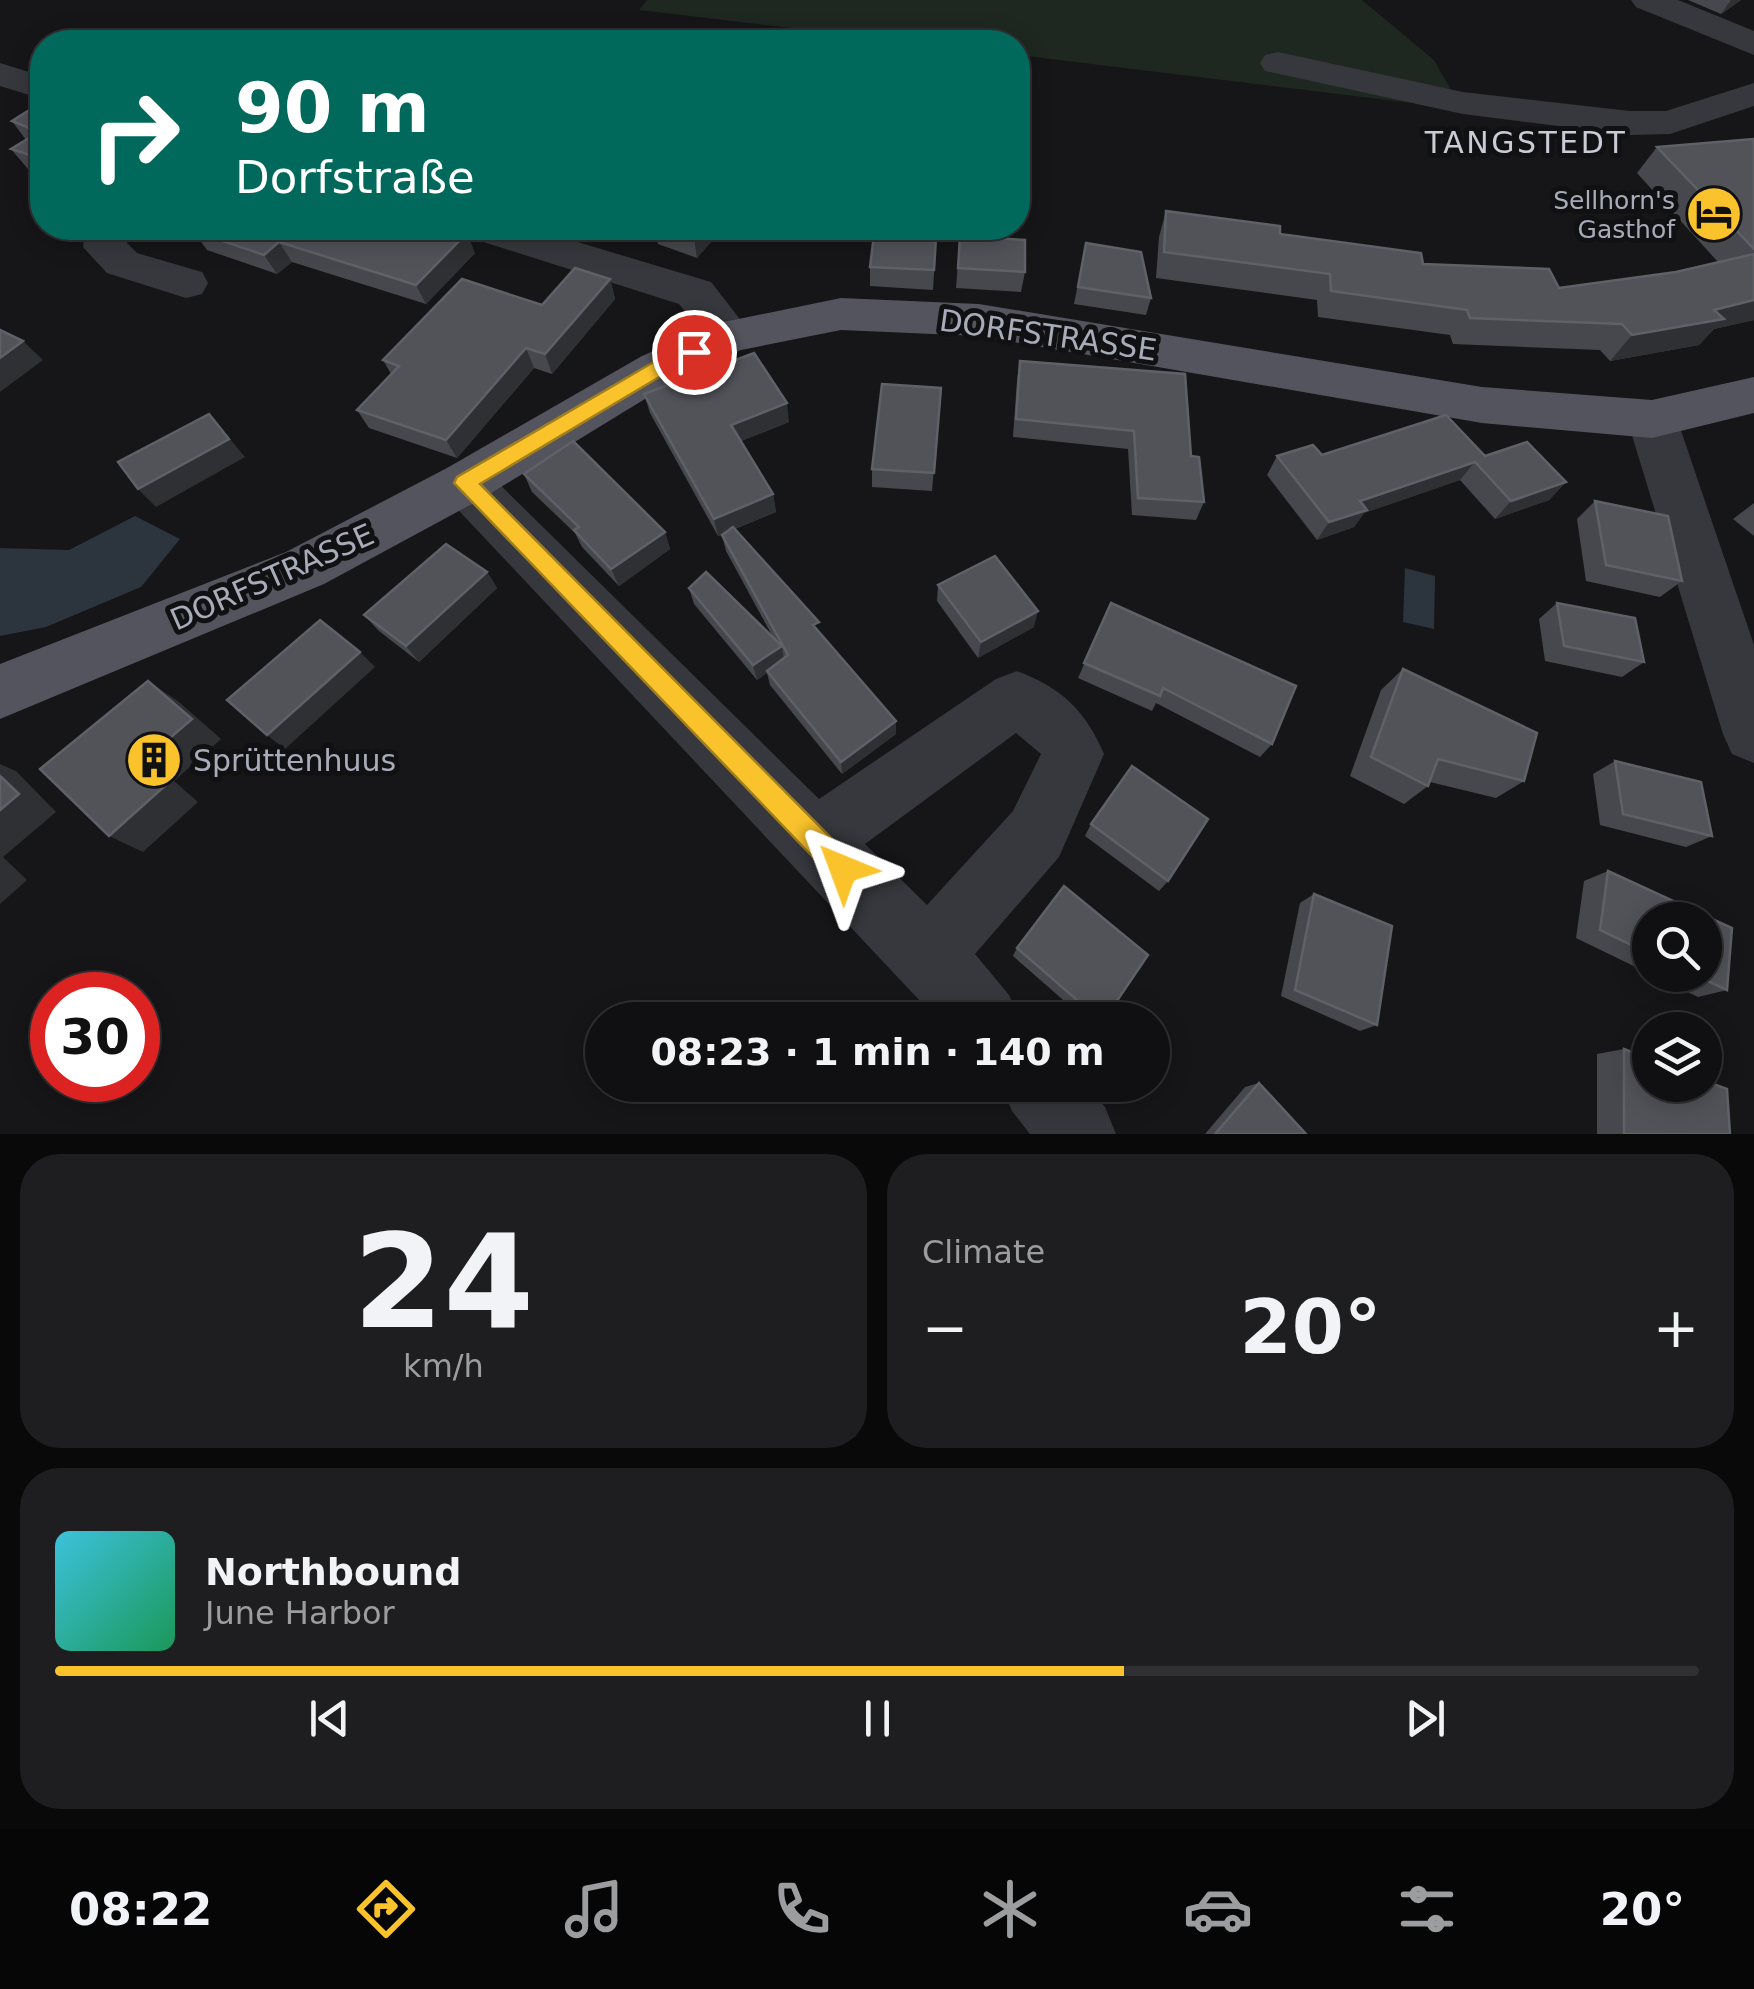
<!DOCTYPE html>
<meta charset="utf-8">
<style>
body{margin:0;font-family:"DejaVu Sans",sans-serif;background:#1e1e20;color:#f1f3f6;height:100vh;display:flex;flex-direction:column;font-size:38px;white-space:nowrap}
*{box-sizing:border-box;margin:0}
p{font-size:32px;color:#9c9d9f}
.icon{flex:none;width:55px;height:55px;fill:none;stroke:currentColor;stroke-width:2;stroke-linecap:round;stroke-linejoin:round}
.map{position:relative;height:1134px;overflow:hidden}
.side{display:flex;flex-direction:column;gap:20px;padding:20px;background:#09090a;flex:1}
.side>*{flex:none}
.guide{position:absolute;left:30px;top:30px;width:1000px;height:210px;border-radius:40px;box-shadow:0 5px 25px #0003,0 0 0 2px #303032;background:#00695c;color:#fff;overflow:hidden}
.tools{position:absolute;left:1632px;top:902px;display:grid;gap:20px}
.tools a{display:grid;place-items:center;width:90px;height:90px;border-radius:50%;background:#101012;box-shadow:0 5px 25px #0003,0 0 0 2px #303032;font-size:50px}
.speed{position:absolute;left:30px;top:972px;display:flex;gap:20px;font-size:50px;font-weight:700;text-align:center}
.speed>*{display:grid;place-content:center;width:130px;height:130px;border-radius:50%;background:#101012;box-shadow:0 5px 25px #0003,0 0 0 2px #303032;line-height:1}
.speed .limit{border:15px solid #d22;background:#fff;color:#111}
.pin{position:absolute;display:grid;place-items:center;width:85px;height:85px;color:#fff;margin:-42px;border:5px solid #fff;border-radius:50%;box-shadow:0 2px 10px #0007}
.me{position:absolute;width:110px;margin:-55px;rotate:316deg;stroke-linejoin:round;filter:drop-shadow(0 0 8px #0008)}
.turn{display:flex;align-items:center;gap:35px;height:210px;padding:0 40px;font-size:45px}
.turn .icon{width:130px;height:130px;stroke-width:2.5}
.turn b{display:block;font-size:70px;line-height:85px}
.big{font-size:75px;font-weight:800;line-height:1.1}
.side .tile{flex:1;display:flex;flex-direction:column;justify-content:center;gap:15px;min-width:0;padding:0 35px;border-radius:40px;background:#1e1e20}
.side .dial{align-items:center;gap:0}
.dial b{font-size:130px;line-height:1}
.song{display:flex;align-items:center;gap:30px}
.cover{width:120px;height:120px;border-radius:15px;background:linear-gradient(135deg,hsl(190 70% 55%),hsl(150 70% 35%))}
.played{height:10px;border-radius:5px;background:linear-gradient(90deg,#fac32c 65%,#303032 65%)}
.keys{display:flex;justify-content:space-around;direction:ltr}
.heat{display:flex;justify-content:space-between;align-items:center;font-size:55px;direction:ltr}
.side .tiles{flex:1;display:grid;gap:20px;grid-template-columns:1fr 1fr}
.tile:last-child{grid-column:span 2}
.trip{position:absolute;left:585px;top:1002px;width:585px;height:100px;border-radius:50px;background:#101012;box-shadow:0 5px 25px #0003,0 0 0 2px #303032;font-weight:800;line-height:100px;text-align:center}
.menu{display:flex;height:160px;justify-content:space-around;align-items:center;background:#060607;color:#9c9d9f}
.menu .icon{width:70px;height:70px}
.menu .selected{color:#fac32c}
.menu b{font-size:45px;color:#f1f3f6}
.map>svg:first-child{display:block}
.green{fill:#1e2720}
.water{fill:#2c343d}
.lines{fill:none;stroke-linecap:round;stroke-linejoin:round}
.minor{fill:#37383d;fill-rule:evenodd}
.major{fill:#53545d;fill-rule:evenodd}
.wall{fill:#47484d}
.shaded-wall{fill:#2f3033}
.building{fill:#525359;stroke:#5f6168;stroke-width:2.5}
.route{fill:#fac32c;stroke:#a27f1d;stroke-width:2.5}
.labels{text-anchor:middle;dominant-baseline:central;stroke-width:10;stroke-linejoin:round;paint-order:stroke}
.far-poi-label{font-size:25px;fill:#a8acb9;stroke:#111113;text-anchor:end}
.far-quarter-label{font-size:30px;letter-spacing:2.5px;fill:#c9cbd5;stroke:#111113}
.street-label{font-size:30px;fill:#a8acb9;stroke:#111113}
.poi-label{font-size:30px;fill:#a8acb9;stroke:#111113;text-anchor:start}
</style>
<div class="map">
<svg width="1754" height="1134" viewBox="0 0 1754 1134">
<rect width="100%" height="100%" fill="#161618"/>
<path class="green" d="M647 0H1362L1434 60 1462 109 1018 55V42H909L639 10Z"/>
<g class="water">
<path d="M135 516 180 539 141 587 46 627 0 636V548L69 550Z"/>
<path d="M1405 568 1435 576 1434 629 1403 622Z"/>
</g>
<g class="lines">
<g class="minor">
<path d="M1631 0H1678L1754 31V55L1636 7Z"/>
<path d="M1278 52 1463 92 1630 111H1666L1754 83V106L1670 134 1630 135 1463 114 1265 71 1260 63 1265 55Z"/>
<path d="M0 63 42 76V99L0 86Z"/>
<path d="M86 228H128L127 243 137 253 202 272 208 283 202 294 186 298 107 273 83 247Z"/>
<path d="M465 228H531L711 282 753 336 746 348 730 352 714 348 679 304 471 238Z"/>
<path d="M1652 400 1669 406 1677 419 1754 645V763L1732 754 1723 734 1627 419 1635 406Z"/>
<path d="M465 462 483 468 819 799 996 679 1017 671C1062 688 1085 710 1104 754L1059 857 975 954 1009 995 1020 1020H938L447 498 439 483 447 468ZM1016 733 1041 754 1013 811 927 905 865 844Z"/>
<path d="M1001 1085H1086L1105 1107 1116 1134H1030L1012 1111Z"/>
</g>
<path class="major" d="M841 298 979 304 1482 387 1652 400 1754 377V413L1652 438 1482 423 979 336 841 330 741 350 676 380 483 498 324 584 0 719V664L286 552 447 468 642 356 714 324Z"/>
</g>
<g class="wall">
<path d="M1688 0H1741L1721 14Z"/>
<path d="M42 102V174L28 169 11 149 26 140 12 121Z"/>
<path d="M1754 139V320L1714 329 1699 345 1610 361 1600 350 1453 344 1450 335 1318 317 1317 300 1156 278 1159 237 1166 211 1423 264 1559 288 1676 272 1718 262 1637 173 1657 147Z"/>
<path d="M166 228H348L370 235 475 253 426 304 292 262 277 274 207 250 199 239Z"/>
<path d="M654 228H723L697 258 658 244Z"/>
<path d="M960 236 1025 272 1021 292 956 288Z"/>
<path d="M936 238 933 290 870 286V267Z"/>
<path d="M1086 243 1151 298 1146 315 1074 304Z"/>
<path d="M610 279 615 299 552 374 534 368 457 458 369 428 357 410 391 374 383 360 542 305Z"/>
<path d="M1020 361 1191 456 1204 502 1196 520 1132 515 1128 449 1013 437 1017 380Z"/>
<path d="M941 388 932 491 872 487V469Z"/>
<path d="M644 394 789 422 741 441 773 494 776 512 735 529 820 633 896 734 842 774 770 685 767 673 757 680 694 604 689 588 774 639 726 551 722 535 725 534 718 536 650 413Z"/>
<path d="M1322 455 1485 456 1566 482 1549 500 1495 519 1460 480 1364 513 1354 527 1317 540 1267 475 1277 456Z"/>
<path d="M524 474 665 532 670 549 619 586 582 547 575 533 532 492Z"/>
<path d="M1595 501 1682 581 1660 597 1586 581 1577 519Z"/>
<path d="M1754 503V536L1733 519Z"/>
<path d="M487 572 497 588 419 662 379 631 364 615Z"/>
<path d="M938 585 1034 627 978 658 937 601Z"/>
<path d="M1111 603 1272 744 1260 757 1156 703 1152 711 1078 678Z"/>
<path d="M1557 603 1644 662 1622 677 1545 661 1539 619Z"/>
<path d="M1403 669 1524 781 1496 798 1430 782 1428 786 1404 804 1350 776 1381 690Z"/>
<path d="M1615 761 1712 836 1686 847 1600 825 1593 774Z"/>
<path d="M1091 824 1168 881 1159 891 1085 836Z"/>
<path d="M1608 871 1727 990 1698 997 1652 975H1705L1650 920V974L1576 938 1584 881Z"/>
<path d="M1314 894 1377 1025 1360 1031 1281 996 1300 903Z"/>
<path d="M1017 948 1104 1020H1086L1013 956Z"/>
<path d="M1624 1049 1730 1134H1597V1054Z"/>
<path d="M1259 1083 1306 1134H1205L1245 1087Z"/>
</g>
<g class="shaded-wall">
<path d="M1731 0H1741L1721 14Z"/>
<path d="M703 228H723L697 258 694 238Z"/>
<path d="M467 233 475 253 426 304 416 285Z"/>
<path d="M279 242 292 262 277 274 264 255Z"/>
<path d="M610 279 615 299 552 374 545 354Z"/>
<path d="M1754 300V320L1714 329 1699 345 1610 361 1632 335 1714 310Z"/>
<path d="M23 341 43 360 0 392V358Z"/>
<path d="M526 348 534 368 457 458 446 440Z"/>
<path d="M787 403 789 422 734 444 731 425Z"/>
<path d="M209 414 245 457 156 507 138 489Z"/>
<path d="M1475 462 1460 480 1364 513 1354 527 1317 540 1329 522 1360 501Z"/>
<path d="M1566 482 1549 500 1495 519 1511 501Z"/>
<path d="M773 494 776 512 718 536 714 519Z"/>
<path d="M665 532 670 549 619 586 611 569Z"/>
<path d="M487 572 497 588 419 662 406 646Z"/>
<path d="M1038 611 1034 627 978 658 981 642Z"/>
<path d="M782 646 784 661 757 680 753 665Z"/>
<path d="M360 652 375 667 285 749 267 735Z"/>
<path d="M148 681 179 702 221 739 174 781 198 802 143 852 109 836 142 762Z"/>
<path d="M896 721V734L842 774 841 762Z"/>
<path d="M0 764 16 771 56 812 3 857 27 880 0 904Z"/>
</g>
<g class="building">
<path d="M42 102V159L11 149 39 132 12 121Z"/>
<path d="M1754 139V249L1657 147Z"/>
<path d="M1166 211 1280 226V234L1421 253 1423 264 1549 269 1559 288 1676 272 1754 254V300L1714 310 1724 319 1632 335 1622 324 1470 318 1467 310 1331 291 1330 274 1164 252Z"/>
<path d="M197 228H348L370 235 378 228H448L467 233 416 285 279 242 264 255 193 231Z"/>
<path d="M663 228H703L694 238Z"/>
<path d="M874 235 936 238 934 270 870 267Z"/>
<path d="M960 236 1025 240V272L958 268Z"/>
<path d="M1086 243 1141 252 1151 298 1078 287Z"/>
<path d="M575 268 610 279 545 354 526 348 446 440 357 410 399 366 383 360 462 279 542 305Z"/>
<path d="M0 330 23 341 0 358Z"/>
<path d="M754 353 787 403 731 425 773 494 714 519 644 394Z"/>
<path d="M1020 361 1185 374 1191 456 1199 457 1204 502 1138 498 1134 431 1016 419Z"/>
<path d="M882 384 941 388 934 473 872 469Z"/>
<path d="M209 414 229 439 138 489 118 462Z"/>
<path d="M1446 415 1485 456 1527 442 1566 482 1511 501 1475 462 1360 501 1367 510 1329 522 1277 456 1313 445 1322 455Z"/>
<path d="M573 441 665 532 611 569 574 530 579 527 524 474Z"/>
<path d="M1595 501 1668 516 1682 581 1606 565Z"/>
<path d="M733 527 819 622 813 625 896 721 841 762 767 671 788 655 722 535Z"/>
<path d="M446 544 487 572 406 646 364 615Z"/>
<path d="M995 556 1038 611 981 642 938 585Z"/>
<path d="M706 572 782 646 753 665 689 588Z"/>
<path d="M1111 603 1296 686 1272 744 1163 688 1160 696 1084 663Z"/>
<path d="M1557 603 1635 618 1644 662 1564 646Z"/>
<path d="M320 620 360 652 267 735 227 700Z"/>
<path d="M1403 669 1537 733 1524 781 1438 759 1428 786 1371 757Z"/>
<path d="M148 681 192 719 142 762 167 784 109 836 40 769Z"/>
<path d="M1615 761 1701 782 1712 836 1623 814Z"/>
<path d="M1132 766 1208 819 1168 881 1091 824Z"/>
<path d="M0 776 19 794 0 810Z"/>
<path d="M1608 871 1732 928 1727 990 1695 975H1705V920H1650V954L1600 930Z"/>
<path d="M1064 886 1148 955 1104 1020H1100L1017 948Z"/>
<path d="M1314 894 1392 926 1377 1025 1295 990Z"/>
<path d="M1624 1049 1650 1059V1085H1705V1081L1727 1089 1730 1134H1624Z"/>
<path d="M1259 1083 1306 1134H1215Z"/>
</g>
<path class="route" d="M694 345 701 347V357L666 373 480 484 853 860 857 869 853 879 843 883 834 879 454 483 457 477 652 363Z"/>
<defs>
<g id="hotel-disc" transform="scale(2.875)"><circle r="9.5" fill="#fac32c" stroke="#111113"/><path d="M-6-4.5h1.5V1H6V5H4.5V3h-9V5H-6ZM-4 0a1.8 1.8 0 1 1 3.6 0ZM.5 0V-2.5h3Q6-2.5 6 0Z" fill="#111"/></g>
<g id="building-disc" transform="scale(2.875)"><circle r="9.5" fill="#fac32c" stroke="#111113"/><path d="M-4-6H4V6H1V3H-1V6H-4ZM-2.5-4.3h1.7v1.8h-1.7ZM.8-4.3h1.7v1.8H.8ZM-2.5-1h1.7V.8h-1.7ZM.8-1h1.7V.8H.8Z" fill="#111"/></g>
</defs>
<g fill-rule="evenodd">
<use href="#hotel-disc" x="1714" y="214"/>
<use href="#building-disc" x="154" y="760"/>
</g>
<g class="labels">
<g class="far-poi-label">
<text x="1675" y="200">Sellhorn's<tspan x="1675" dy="29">Gasthof</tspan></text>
</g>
<g class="far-quarter-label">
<text x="1526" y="142">TANGSTEDT</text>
</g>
<g class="street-label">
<text transform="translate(1048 335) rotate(8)">DORFSTRASSE</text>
<text transform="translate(272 577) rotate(-24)">DORFSTRASSE</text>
</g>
<g class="poi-label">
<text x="193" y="760">Sprüttenhuus</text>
</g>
</g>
</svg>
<div class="tools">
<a><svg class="icon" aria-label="search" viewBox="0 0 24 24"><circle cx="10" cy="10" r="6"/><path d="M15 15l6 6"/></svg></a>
<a><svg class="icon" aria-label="layers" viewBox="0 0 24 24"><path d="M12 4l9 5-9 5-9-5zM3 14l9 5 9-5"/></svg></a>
</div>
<div class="speed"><div class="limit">30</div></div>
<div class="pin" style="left:694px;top:352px;background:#d93025"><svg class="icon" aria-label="arrive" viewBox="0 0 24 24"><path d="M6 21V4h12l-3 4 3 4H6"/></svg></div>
<svg class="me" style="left:843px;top:869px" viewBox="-20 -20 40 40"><path d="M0-17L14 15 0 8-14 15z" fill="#fac32c" stroke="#fff" stroke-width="4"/></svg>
<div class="trip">08:23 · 1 min · 140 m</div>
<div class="guide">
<div class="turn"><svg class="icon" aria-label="right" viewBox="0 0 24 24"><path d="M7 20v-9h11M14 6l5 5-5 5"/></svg><div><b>90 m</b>Dorfstraße</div></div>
</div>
</div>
<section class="side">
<div class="tiles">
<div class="tile dial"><b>24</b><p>km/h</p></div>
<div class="tile"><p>Climate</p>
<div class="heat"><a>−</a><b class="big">20°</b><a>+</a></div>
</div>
<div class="tile">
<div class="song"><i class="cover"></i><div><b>Northbound</b><p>June Harbor</p></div></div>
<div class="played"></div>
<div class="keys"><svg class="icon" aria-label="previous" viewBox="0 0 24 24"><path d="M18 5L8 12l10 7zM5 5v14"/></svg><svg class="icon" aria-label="pause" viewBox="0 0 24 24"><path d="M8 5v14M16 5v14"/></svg><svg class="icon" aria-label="next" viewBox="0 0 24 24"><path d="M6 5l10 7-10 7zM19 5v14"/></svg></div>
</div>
</div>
</section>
<nav class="menu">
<b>08:22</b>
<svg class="icon selected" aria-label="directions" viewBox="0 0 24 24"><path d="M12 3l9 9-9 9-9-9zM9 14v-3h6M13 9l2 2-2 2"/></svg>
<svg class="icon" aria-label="music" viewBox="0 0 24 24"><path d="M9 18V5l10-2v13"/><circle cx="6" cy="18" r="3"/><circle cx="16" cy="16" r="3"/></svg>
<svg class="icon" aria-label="phone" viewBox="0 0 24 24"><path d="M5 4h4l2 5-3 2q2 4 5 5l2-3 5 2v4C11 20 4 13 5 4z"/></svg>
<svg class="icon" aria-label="climate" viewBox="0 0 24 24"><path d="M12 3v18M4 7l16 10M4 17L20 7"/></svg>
<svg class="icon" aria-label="car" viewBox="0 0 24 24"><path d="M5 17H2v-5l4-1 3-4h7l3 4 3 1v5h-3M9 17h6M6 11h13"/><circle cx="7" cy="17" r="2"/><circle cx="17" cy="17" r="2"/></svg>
<svg class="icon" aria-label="filters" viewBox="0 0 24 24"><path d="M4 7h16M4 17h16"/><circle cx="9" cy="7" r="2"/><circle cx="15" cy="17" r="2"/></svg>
<b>20°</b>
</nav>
